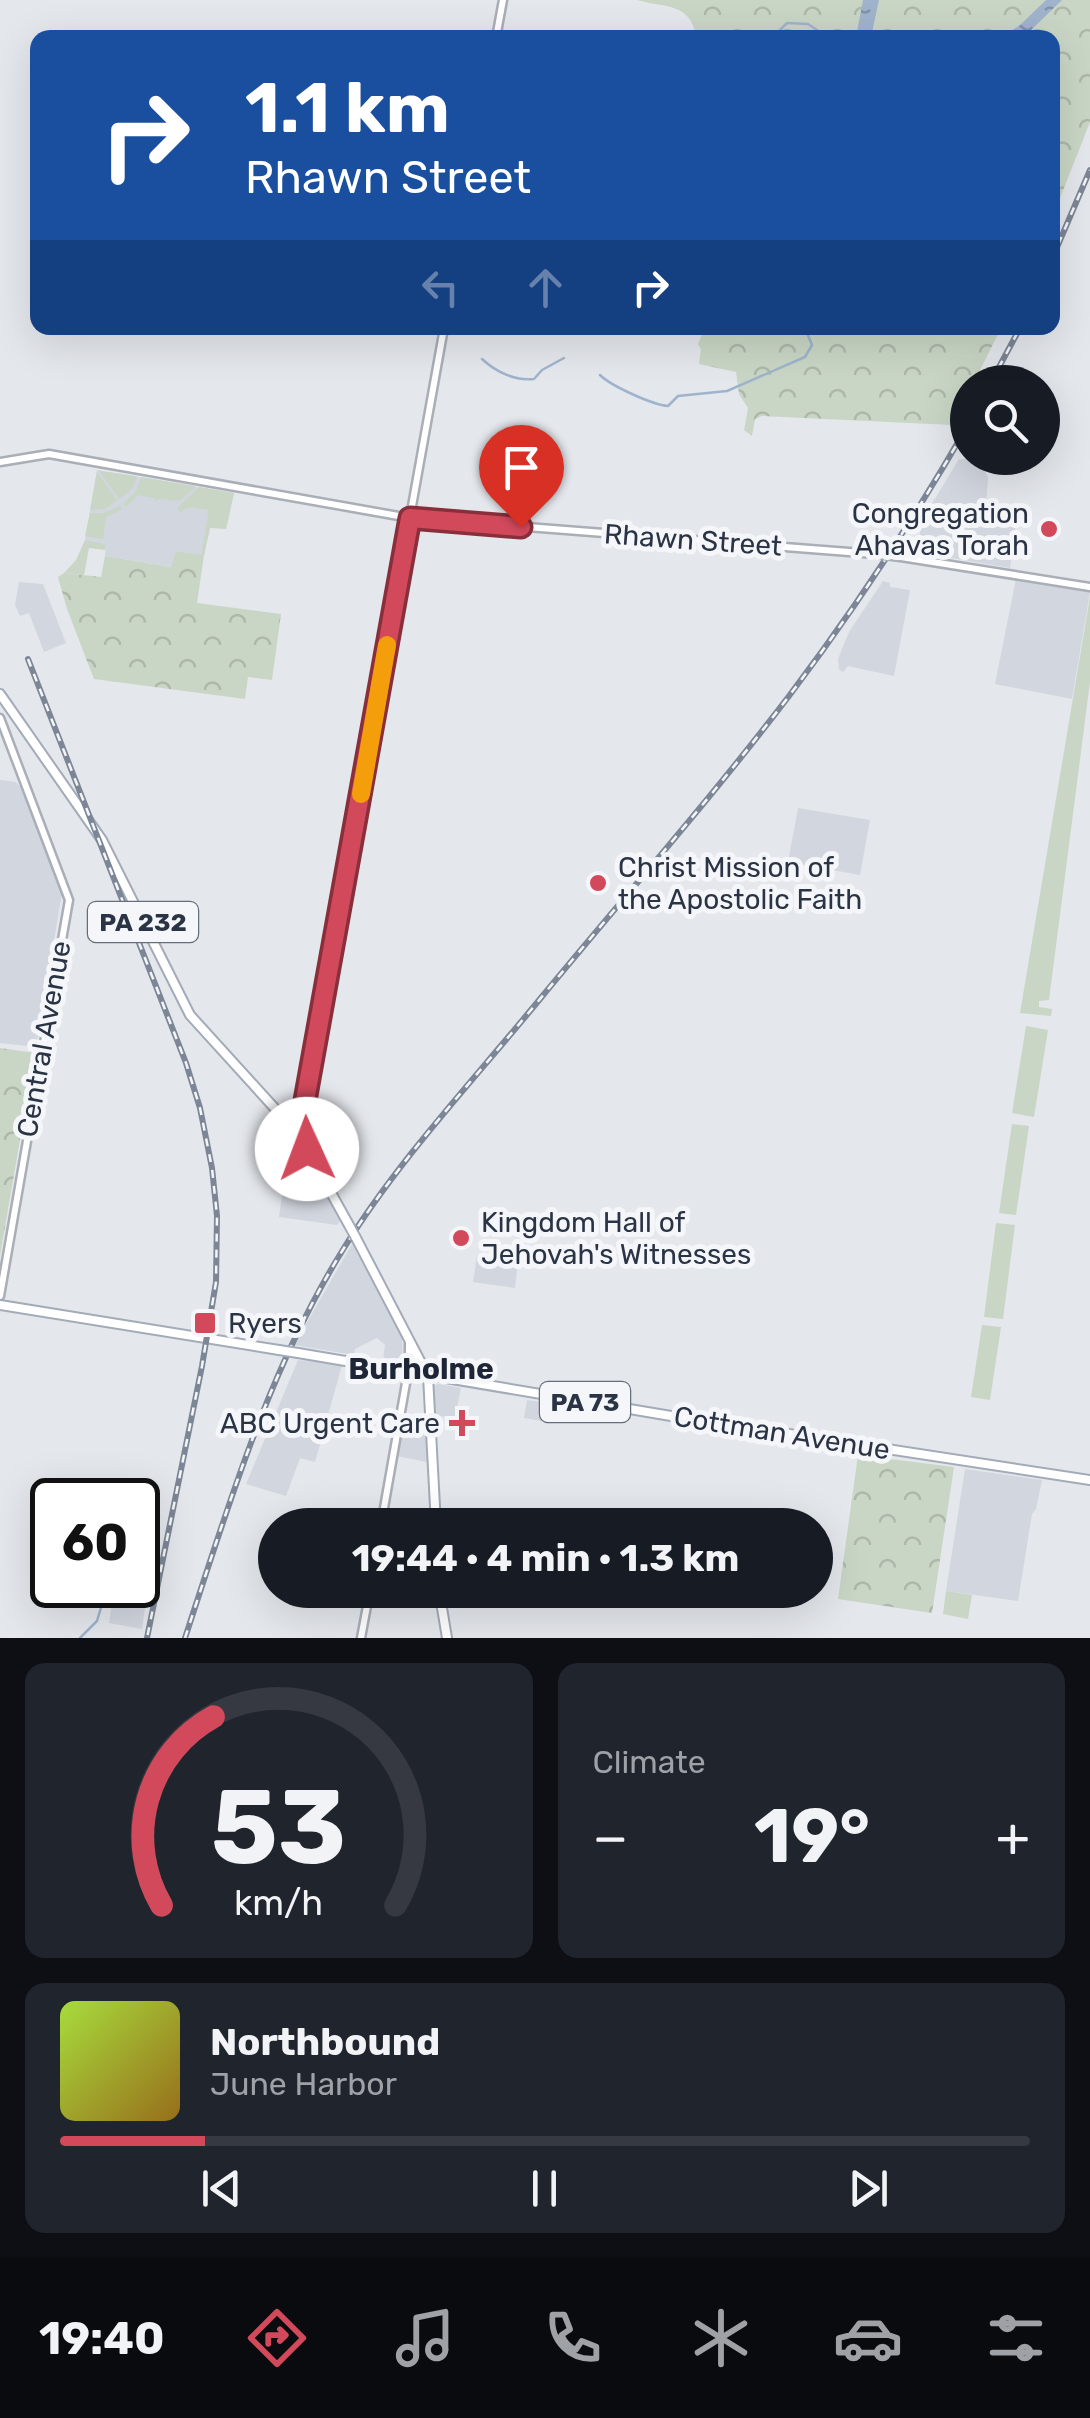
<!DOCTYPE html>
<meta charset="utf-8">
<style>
body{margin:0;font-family:Rubik,sans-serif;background:#20242c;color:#f1f3f6;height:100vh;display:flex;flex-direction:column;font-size:38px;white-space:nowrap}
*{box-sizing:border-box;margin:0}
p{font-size:32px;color:#9ea1a6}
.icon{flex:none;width:55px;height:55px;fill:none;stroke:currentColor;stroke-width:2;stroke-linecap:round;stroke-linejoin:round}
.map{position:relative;height:1638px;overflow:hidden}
.panel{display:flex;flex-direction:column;gap:25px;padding:25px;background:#0d0f14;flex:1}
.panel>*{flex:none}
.hud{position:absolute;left:30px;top:30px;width:1030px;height:305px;border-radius:20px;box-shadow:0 10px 40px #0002;background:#1a4fa0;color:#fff;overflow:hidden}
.tools{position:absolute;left:950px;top:365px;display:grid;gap:20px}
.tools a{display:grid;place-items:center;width:110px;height:110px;border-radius:50%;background:#171b24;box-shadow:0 10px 40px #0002;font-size:50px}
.speed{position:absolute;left:30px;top:1478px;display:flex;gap:20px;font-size:50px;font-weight:700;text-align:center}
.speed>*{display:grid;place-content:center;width:130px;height:130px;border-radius:50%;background:#171b24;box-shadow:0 10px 40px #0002;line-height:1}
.speed .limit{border:5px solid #111;border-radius:15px;background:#fff;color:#111}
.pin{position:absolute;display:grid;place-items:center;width:85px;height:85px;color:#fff;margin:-102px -42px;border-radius:50% 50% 50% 0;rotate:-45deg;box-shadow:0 0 10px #0007}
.pin .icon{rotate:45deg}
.me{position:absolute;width:110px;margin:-55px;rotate:358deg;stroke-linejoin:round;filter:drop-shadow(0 0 8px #0008)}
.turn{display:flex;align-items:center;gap:35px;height:210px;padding:0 50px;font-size:45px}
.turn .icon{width:130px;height:130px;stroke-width:2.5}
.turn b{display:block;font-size:70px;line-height:85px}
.lanes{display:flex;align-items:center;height:95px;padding:0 50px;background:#0003;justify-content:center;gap:50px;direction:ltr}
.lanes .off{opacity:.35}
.big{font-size:75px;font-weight:700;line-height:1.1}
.panel .widget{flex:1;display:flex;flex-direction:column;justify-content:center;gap:15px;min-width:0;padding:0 35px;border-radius:20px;background:#20242c}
.panel .dial{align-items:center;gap:0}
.dial svg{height:260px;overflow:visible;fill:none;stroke:#363941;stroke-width:7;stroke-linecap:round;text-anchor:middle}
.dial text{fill:#f1f3f6;stroke:none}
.song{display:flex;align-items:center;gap:30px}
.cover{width:120px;height:120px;border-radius:15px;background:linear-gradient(135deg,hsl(80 70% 55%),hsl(40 70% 35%))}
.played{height:10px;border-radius:5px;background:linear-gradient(90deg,#d1495b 15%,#363941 15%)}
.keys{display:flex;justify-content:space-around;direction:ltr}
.heat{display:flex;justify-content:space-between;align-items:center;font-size:55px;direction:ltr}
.panel .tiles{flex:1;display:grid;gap:25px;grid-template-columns:1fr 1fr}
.widget:last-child{grid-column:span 2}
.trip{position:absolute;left:258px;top:1508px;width:575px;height:100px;border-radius:50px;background:#171b24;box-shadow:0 10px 40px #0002;font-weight:700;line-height:100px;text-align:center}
.tab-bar{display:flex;height:160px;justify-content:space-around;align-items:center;background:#090b0e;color:#9ea1a6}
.tab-bar .icon{width:70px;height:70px}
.tab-bar .active{color:#d1495b}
.tab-bar b{font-size:45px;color:#f1f3f6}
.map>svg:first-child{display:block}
.built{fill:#d2d6de}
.grass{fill:#c9d6c5}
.park{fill:url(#park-crowns)}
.water{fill:url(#water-ripples)}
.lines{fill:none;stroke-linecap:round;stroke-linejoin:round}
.stream{stroke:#9fb4cc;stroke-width:2.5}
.secondary-casing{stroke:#a9aeb7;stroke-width:11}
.primary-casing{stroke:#a3abb8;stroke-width:12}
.secondary{stroke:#fff;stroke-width:6}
.primary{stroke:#fff;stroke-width:8}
.rail-casing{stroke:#7d8696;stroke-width:6}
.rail{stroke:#f4f6f9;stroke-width:2.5;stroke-dasharray:8;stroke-linecap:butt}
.secondary-bridge-casing{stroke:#a9aeb7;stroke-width:11;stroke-linecap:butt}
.primary-bridge-casing{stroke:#a3abb8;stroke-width:12;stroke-linecap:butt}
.secondary-bridge{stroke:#fff;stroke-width:6}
.primary-bridge{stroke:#fff;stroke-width:8}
.route-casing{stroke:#882f3b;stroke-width:25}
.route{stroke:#d1495b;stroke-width:18}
.slow{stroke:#f59e0b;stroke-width:18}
.poi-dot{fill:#d1495b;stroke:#f4f6f9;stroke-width:4}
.labels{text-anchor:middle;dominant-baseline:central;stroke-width:10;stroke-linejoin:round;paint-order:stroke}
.shield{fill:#f4f6f9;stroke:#676e7b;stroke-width:2.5}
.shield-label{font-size:25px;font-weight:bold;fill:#2b3445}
.poi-label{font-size:28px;fill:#2b3445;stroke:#f4f6f9;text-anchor:start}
.street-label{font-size:28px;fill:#2b3445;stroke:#f4f6f9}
.neighbourhood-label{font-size:30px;font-weight:bold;fill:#1d2536;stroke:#f4f6f9}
</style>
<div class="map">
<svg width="1090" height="1638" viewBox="0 0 1090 1638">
<defs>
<pattern id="park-crowns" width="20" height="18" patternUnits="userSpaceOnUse" patternTransform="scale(2.5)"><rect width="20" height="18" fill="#c9d6c5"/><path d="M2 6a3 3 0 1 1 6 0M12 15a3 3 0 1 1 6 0" fill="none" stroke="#adb8ab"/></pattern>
<pattern id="water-ripples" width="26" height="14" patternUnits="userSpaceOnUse" patternTransform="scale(2.5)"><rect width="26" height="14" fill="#9fb4cc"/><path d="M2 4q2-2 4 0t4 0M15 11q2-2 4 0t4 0" fill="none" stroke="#8293a7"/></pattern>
</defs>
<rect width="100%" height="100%" fill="#e4e7ec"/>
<g class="built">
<path d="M959 459 980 460 988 478 986 504 989 508 1017 514 1010 568 917 552 922 520Z"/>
<path d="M97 470 234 493 226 529 210 527 204 555 176 551 172 567 105 556 106 544 85 540Z"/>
<path d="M1016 579 1090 592 1072 699 995 684Z"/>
<path d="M883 581 890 583V587L910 590 894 676 848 666 843 672 839 669 838 659 849 632Z"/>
<path d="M19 582 43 584 66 643 44 652 29 613 20 616 15 605Z"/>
<path d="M0 780 16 782 22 789 62 893 36 1047 0 1043Z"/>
<path d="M798 808 870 820 860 875 788 862Z"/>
<path d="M313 1172 340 1221 337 1225 279 1217 283 1190Z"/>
<path d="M352 1244 402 1338 403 1363 383 1360 385 1345 377 1338 355 1349 354 1355 294 1345Z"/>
<path d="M477 1255 518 1261 515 1288 473 1282Z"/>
<path d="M298 1360 342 1365 315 1462 300 1458 286 1496 246 1484Z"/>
<path d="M438 1384 461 1388 455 1417 434 1416 433 1386Z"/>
<path d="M527 1400 556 1404 554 1423 524 1418Z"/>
<path d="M402 1429 426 1433 427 1462 396 1456Z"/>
<path d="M965 1469 1042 1480 1036 1509 1032 1514 1018 1601 946 1591Z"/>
<path d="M147 1573 151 1576 143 1597 145 1608 142 1629 109 1623 112 1603 123 1588 137 1589Z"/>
</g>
<g class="grass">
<path d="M99 471 137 476C135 488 128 493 119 499Z"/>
<path d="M97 472 117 500 105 509 90 510Z"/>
<path d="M141 477 195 486V488L179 501 157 499 156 502 154 498 138 495 126 507 123 504 136 491Z"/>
<path d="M199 487 234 493 226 529 210 528 204 555H201L209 510 190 507 180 512 177 508Z"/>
<path d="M120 506 122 509 106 517 103 539 85 536 90 513H103Z"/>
<path d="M85 540 106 544 105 550 89 548 84 575 64 573 76 560Z"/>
<path d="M1090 597V682L1049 1000 1039 1001V1007L1052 1009 1051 1016 1020 1013Z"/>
<path d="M1026 1026 1048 1030 1034 1117 1012 1113Z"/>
<path d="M1012 1124 1029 1126 1016 1215 999 1213Z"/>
<path d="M996 1223 1015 1225 1003 1319 984 1317Z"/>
<path d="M982 1325 1001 1327 990 1400 971 1397Z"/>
<path d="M946 1591 972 1595 968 1619 943 1614Z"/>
</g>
<g class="park">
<path d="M637 0H1090V122L1053 216 1052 38 696 37C691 2 664 8 637 0Z"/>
<path d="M730 328H1001L980 370 983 371 976 382H968L967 396 952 425 762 416 755 419 752 436 744 430 748 408 739 394 736 372 699 364 701 349 698 344 704 329 730 333Z"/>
<path d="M176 551 204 555 197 603 281 614 272 680 248 677 245 699 94 679 67 609 58 577 64 573 101 577 105 556 171 567Z"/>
<path d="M0 1048 35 1053 0 1256Z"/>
<path d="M858 1455 954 1467 932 1613 838 1599Z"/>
</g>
<g class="water">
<path d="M863 0H879L871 37H856Z"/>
<path d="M1046 0H1062L1024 37H1001L1019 26Z"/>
</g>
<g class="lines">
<g class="stream">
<path d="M750 38 774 36 787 23 808 24 829 38"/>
<path d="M482 359C496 372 515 381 534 379L542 370 564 358"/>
<path d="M600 375C611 386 653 405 668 406L678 396 727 391 805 357 812 345 805 328"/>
<path d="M138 1551 139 1528"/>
<path d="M80 1638 97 1621 105 1594 113 1585"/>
</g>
<g class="secondary-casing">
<g id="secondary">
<path d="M496 38 503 0"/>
<path d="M0 462 49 454 410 518 875 554"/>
<path d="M901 557 1090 587"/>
<path d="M0 718 69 900 0 1296"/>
<path d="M299 1135 444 328"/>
<path d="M381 1525 409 1366V1344"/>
<path d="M361 1638 370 1590"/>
</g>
</g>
<g class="primary-casing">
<g id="primary">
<path d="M0 694 102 840 190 1015 299 1135 350 1227"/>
<path d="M356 1238 428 1376 436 1525"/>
<path d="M0 1305 279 1350"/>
<path d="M298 1353 671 1416 1090 1480"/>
<path d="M439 1590 447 1638"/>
</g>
</g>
<use href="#secondary" class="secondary"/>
<use href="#primary" class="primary"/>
<g class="rail-casing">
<g id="rail">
<path d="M1052 259 1090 170"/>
<path d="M991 382 1020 328"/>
<path d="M28 659 186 1063 200 1108 212 1168 217 1216 216 1282 202 1366 147 1638"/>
<path d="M185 1638C229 1504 269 1368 344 1248 400 1158 473 1081 540 999 623 898 710 800 789 696 854 610 914 519 968 425"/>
</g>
</g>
<use href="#rail" class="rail"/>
<g class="secondary-bridge-casing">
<path id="secondary-bridge" d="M875 554 901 557"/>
</g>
<g class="primary-bridge-casing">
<g id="primary-bridge">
<path d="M350 1227 356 1238"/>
<path d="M279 1350 298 1353"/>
</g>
</g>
<use href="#secondary-bridge" class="secondary-bridge"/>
<use href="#primary-bridge" class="primary-bridge"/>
</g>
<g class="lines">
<g class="route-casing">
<path id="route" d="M307 1149 299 1134 410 518 521 527"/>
</g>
<use href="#route" class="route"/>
<path class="slow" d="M361 794 387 645"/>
</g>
<g class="poi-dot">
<circle cx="1049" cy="529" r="10"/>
<circle cx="598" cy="883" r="10"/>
<circle cx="461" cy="1238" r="10"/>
<rect x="193" y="1311" width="24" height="24" rx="5"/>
<path d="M457 1408h10v10h10v10h-10v10h-10v-10h-10v-10h10z"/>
</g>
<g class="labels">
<g class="shield">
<rect x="88" y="902" width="110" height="40" rx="8"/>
<rect x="540" y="1382" width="90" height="40" rx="8"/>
</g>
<g class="shield-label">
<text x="143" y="922">PA 232</text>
<text x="585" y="1402">PA 73</text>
</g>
<g class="poi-label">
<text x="1029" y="513" text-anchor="end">Congregation<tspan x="1029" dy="32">Ahavas Torah</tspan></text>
<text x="618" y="867">Christ Mission of<tspan x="618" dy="32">the Apostolic Faith</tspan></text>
<text x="481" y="1222">Kingdom Hall of<tspan x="481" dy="32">Jehovah's Witnesses</tspan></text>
<text x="228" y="1323">Ryers</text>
<text x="440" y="1423" text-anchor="end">ABC Urgent Care</text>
</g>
<g class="street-label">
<text transform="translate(693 540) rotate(4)">Rhawn Street</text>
<text transform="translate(44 1039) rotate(-80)">Central Avenue</text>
<text transform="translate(782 1433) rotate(9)">Cottman Avenue</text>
</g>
<g class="neighbourhood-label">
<text x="421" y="1369">Burholme</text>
</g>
</g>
</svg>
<div class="tools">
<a><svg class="icon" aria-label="search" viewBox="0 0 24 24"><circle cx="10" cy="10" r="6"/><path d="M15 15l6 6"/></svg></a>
</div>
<div class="speed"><div class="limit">60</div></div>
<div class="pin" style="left:521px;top:527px;background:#d93025"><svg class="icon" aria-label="arrive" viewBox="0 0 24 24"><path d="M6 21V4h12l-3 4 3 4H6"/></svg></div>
<svg class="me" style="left:307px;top:1149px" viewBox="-20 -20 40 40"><circle r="19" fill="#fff"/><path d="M0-13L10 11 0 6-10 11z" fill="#d1495b"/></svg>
<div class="trip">19:44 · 4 min · 1.3 km</div>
<div class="hud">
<div class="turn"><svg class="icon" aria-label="right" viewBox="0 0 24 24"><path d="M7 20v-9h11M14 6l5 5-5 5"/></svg><div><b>1.1 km</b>Rhawn Street</div></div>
<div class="lanes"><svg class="icon off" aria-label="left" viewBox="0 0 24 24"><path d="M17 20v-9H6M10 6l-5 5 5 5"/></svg><svg class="icon off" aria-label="ahead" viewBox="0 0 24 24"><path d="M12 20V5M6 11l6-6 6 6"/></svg><svg class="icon" aria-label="right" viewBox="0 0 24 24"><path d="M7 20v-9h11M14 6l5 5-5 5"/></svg></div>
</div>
</div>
<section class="panel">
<div class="tiles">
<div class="widget dial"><svg viewBox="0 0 100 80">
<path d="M14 69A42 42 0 1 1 86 69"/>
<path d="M14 69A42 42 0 0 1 30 11" stroke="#d1495b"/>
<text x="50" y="56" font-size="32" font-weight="700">53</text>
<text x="50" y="72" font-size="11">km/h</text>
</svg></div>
<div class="widget"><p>Climate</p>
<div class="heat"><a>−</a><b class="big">19°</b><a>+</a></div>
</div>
<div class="widget">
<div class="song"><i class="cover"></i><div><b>Northbound</b><p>June Harbor</p></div></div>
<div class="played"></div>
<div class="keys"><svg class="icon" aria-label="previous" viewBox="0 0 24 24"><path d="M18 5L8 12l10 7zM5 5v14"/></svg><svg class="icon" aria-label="pause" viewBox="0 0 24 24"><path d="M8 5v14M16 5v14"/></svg><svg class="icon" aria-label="next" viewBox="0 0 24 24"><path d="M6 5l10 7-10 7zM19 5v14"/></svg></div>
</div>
</div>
</section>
<nav class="tab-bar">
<b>19:40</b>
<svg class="icon active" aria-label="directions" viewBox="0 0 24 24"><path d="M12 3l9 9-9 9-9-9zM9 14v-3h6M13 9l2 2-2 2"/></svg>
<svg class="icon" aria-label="music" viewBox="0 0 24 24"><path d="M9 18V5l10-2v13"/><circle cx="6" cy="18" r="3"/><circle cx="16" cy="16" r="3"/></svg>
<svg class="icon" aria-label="phone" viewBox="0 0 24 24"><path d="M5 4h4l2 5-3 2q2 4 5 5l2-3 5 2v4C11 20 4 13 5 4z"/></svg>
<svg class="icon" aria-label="climate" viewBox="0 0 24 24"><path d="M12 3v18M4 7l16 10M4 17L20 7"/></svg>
<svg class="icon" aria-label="car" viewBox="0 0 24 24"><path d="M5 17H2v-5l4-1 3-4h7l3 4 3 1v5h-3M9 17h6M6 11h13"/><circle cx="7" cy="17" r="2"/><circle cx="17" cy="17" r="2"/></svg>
<svg class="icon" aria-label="filters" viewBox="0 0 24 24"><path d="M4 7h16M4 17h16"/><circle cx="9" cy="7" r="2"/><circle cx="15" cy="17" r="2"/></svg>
</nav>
